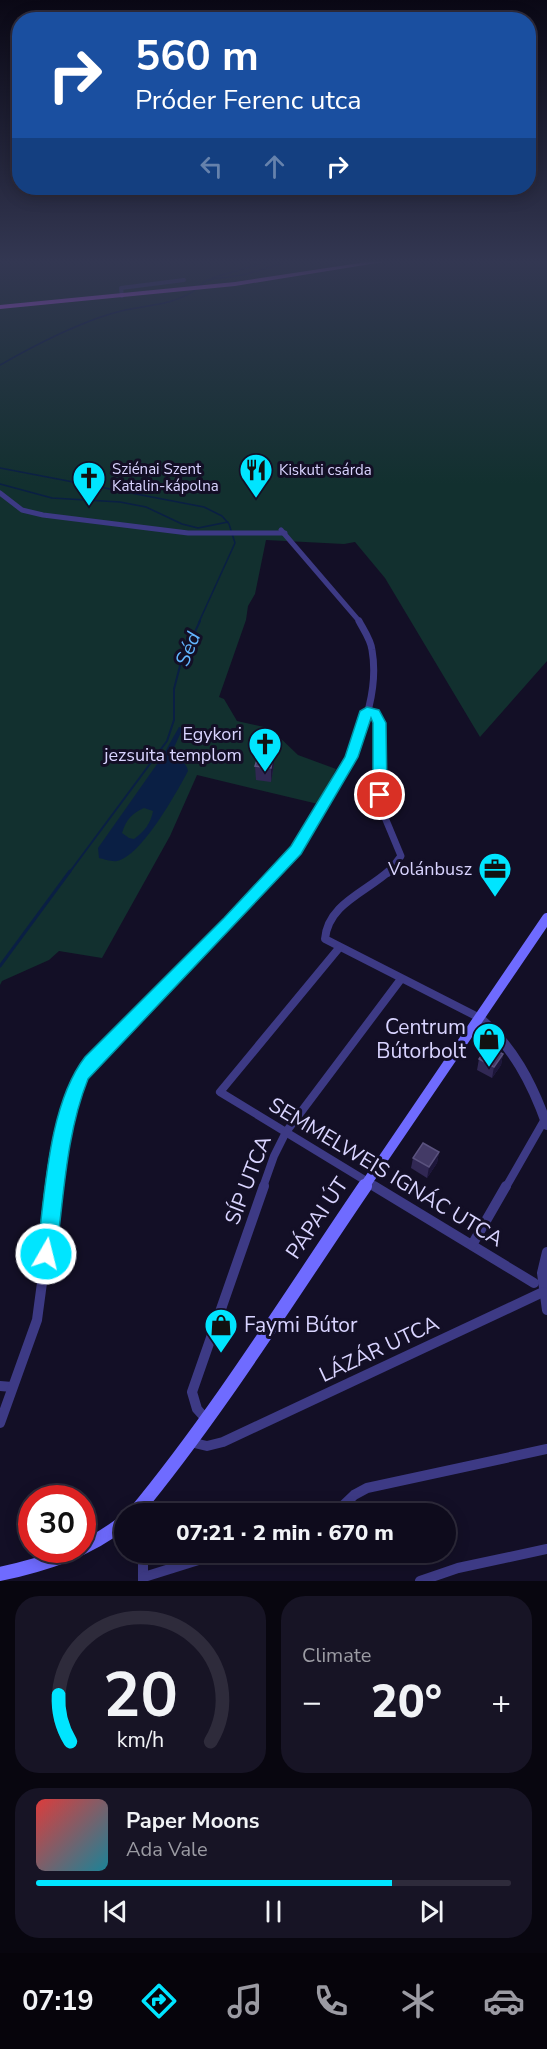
<!DOCTYPE html>
<meta charset="utf-8">
<style>
body{margin:0;font-family:"Nunito Sans",sans-serif;background:#171425;color:#f1f3f6;height:100vh;display:flex;flex-direction:column;font-size:22px;white-space:nowrap}
*{box-sizing:border-box;margin:0}
p{font-size:20px;color:#9b9ba3}
.icon{flex:none;width:33px;height:33px;fill:none;stroke:currentColor;stroke-width:2;stroke-linecap:round;stroke-linejoin:round}
.map{position:relative;height:1581px;overflow:hidden}
.sheet{display:flex;flex-direction:column;gap:15px;padding:15px;background:#08060f;flex:1}
.sheet>*{flex:none}
.banner{position:absolute;left:12px;top:12px;width:524px;height:183px;border-radius:24px;box-shadow:0 3px 15px #0003,0 0 0 2px #2e2b3b;background:#1a4fa0;color:#fff;overflow:hidden}
.speed{position:absolute;left:18px;top:1485px;display:flex;gap:12px;font-size:30px;font-weight:700;text-align:center}
.speed>*{display:grid;place-content:center;width:78px;height:78px;border-radius:50%;background:#0e0b1c;box-shadow:0 3px 15px #0003,0 0 0 2px #2e2b3b;line-height:1}
.speed .limit{border:9px solid #d22;background:#fff;color:#111}
.pin{position:absolute;display:grid;place-items:center;width:51px;height:51px;color:#fff;margin:-26px;border:3px solid #fff;border-radius:50%;box-shadow:0 2px 6px #0007}
.me{position:absolute;width:66px;margin:-33px;rotate:8deg;stroke-linejoin:round;filter:drop-shadow(0 0 4px #0008)}
.turn{display:flex;align-items:center;gap:21px;height:126px;padding:0 24px;font-size:27px}
.turn .icon{width:78px;height:78px;stroke-width:2.5}
.turn b{display:block;font-size:42px;line-height:51px}
.lanes{display:flex;align-items:center;height:57px;padding:0 24px;background:#0003;justify-content:center;gap:30px;direction:ltr}
.lanes .off{opacity:.35}
.big{font-size:45px;font-weight:800;line-height:1.1}
.sheet .tile{flex:1;display:flex;flex-direction:column;justify-content:center;gap:9px;min-width:0;padding:0 21px;border-radius:24px;background:#171425}
.sheet .dial{align-items:center;gap:0}
.dial svg{height:156px;overflow:visible;fill:none;stroke:#2e2b3b;stroke-width:7;stroke-linecap:round;text-anchor:middle}
.dial text{fill:#f1f3f6;stroke:none}
.song{display:flex;align-items:center;gap:18px}
.cover{width:72px;height:72px;border-radius:9px;background:linear-gradient(135deg,hsl(0 70% 55%),hsl(190 70% 35%))}
.played{height:6px;border-radius:3px;background:linear-gradient(90deg,#00e5ff 75%,#2e2b3b 75%)}
.keys{display:flex;justify-content:space-around;direction:ltr}
.heat{display:flex;justify-content:space-between;align-items:center;font-size:33px;direction:ltr}
.sheet .tiles{flex:1;display:grid;gap:15px;grid-template-columns:1fr 1fr}
.tile:last-child{grid-column:span 2}
.trip{position:absolute;left:114px;top:1503px;width:342px;height:60px;border-radius:30px;background:#0e0b1c;box-shadow:0 3px 15px #0003,0 0 0 2px #2e2b3b;font-weight:800;line-height:60px;text-align:center}
.tab-bar{display:flex;height:96px;justify-content:space-around;align-items:center;background:#06040b;color:#9b9ba3}
.tab-bar .icon{width:42px;height:42px}
.tab-bar .on{color:#00e5ff}
.tab-bar b{font-size:27px;color:#f1f3f6}
.map>svg:first-child{display:block}
.green{fill:#12302f}
.water{fill:#0a1f44;fill-rule:evenodd}
.lines{fill:none;stroke-linecap:round;stroke-linejoin:round}
.stream-far2{stroke:#0a1f44;stroke-width:1.5}
.stream-far1{stroke:#0a1f44;stroke-width:2}
.stream{stroke:#0a1f44;stroke-width:3}
.minor-far4{stroke:#3d3a85;stroke-width:4}
.minor-far3{stroke:#3d3a85;stroke-width:5}
.minor-far2{stroke:#3d3a85;stroke-width:7}
.minor-far1{stroke:#3d3a85;stroke-width:8}
.minor{stroke:#3d3a85;stroke-width:10}
.tertiary{stroke:#3d3a85;stroke-width:10}
.secondary-far1{stroke:#6f6bff;stroke-width:10}
.secondary{stroke:#6f6bff;stroke-width:14}
.primary{fill:#c25bff;fill-rule:evenodd}
.wall{fill:#312854}
.shaded-wall{fill:#1d163a}
.building{fill:#433a66;stroke:#5a527e;stroke-width:1.5}
.route{fill:#00e5ff;stroke:#0095a6;stroke-width:1.5}
.labels{text-anchor:middle;dominant-baseline:central;stroke-width:6;stroke-linejoin:round;paint-order:stroke}
.far-poi-label{font-size:15px;fill:#d9d4ff;stroke:#130f26;text-anchor:start}
.poi-label{font-size:18px;fill:#d9d4ff;stroke:#130f26;text-anchor:end}
.water-label{font-size:20px;font-style:italic;fill:#62b6ff;stroke:#130f26}
.near-poi-label{font-size:21px;fill:#d9d4ff;stroke:#130f26;text-anchor:end}
.near-street-label{font-size:21px;fill:#d9d4ff;stroke:#130f26}
</style>
<div class="map">
<svg width="547" height="1581" viewBox="0 0 547 1581">
<rect width="100%" height="100%" fill="#130f26"/>
<path class="green" d="M0 262H547V661L480 737 385 578 355 542 344 544 266 540 255 594 248 606 246 620 219 697 224 699 237 721 264 727 276 734 298 755 336 769 318 804 197 775 170 836 102 958 59 951 49 960 2 981 0 985Z"/>
<path class="water" d="M179 727 183 728 170 756C178 759 186 761 188 771 177 792 141 857 117 861 112 862 104 859 99 858L98 848 162 757ZM144 808 153 811C151 823 144 832 134 839L129 838 122 833C126 820 132 813 144 808Z"/>
<g class="lines">
<g class="stream-far2">
<path d="M212 278 267 262"/>
<path d="M199 286 207 280 243 275 288 262"/>
<path d="M0 365C35 345 71 326 110 314 140 304 169 308 195 290"/>
<path d="M0 468 204 507 222 516 229 524 235 543 199 622"/>
<path d="M0 484 52 498 120 502 146 507 182 524 198 528 228 522"/>
</g>
<path class="stream-far1" d="M69 873 167 741 174 720V689L181 662 200 621"/>
<path class="stream" d="M0 966 70 871"/>
<path class="minor-far4" d="M122 296 121 288 184 280"/>
<g class="minor-far3">
<path d="M0 493 22 510 43 515 188 533H285"/>
<path d="M281 530 360 622"/>
</g>
<g class="minor-far2">
<path d="M367 711 374 713 379 723 381 808 401 856 388 873"/>
<path d="M276 873 286 862C323 803 385 724 372 650 371 640 363 629 359 621"/>
</g>
<g class="minor-far1">
<path d="M389 871C366 892 328 904 325 939L478 1017"/>
<path d="M339 948 220 1092 376 1187"/>
<path d="M55 1187C61 1143 66 1100 91 1062L277 871"/>
<path d="M263 1187 274 1156 286 1132 401 979"/>
<path d="M506 1187 545 1119"/>
</g>
<g class="minor">
<path d="M374 1186 534 1283"/>
<path d="M472 1245 506 1186"/>
<path d="M547 1252 542 1273 547 1310"/>
<path d="M0 1386 12 1387"/>
<path d="M206 1419 197 1409 192 1392 264 1186"/>
<path d="M0 1423 37 1320 55 1186"/>
<path d="M190 1442 207 1446 223 1442 543 1292"/>
<path d="M334 1514 354 1495 367 1488 547 1449"/>
<path d="M143 1552V1580"/>
<path d="M144 1577 224 1552"/>
<path d="M420 1581 458 1568 547 1549"/>
</g>
<path class="tertiary" d="M478 1017C513 1046 532 1083 547 1125"/>
<path class="secondary-far1" d="M364 1187 547 918"/>
<g class="secondary">
<path d="M134 1514C219 1411 290 1296 365 1186"/>
<path d="M0 1574C46 1564 87 1551 124 1522"/>
</g>
<path class="primary" d="M366 262H383L235 286 0 309V305L235 282Z"/>
</g>
<g class="wall">
<path d="M274 764 271 782 256 780 255 766Z"/>
<path d="M503 1054 501 1065 492 1078 477 1070 479 1059Z"/>
<path d="M439 1152 437 1163 427 1178 411 1168 413 1158Z"/>
</g>
<g class="shaded-wall">
<path d="M274 749V764L271 782V768Z"/>
<path d="M503 1054 501 1065 492 1078 494 1067Z"/>
<path d="M439 1152 437 1163 427 1178 429 1167Z"/>
</g>
<g class="building">
<path d="M261 748 274 749 271 768 255 766Z"/>
<path d="M488 1046 503 1054 494 1067 479 1059Z"/>
<path d="M423 1143 439 1152 429 1167 413 1158Z"/>
</g>
<linearGradient id="sky" x2="0" y2="1"><stop stop-color="#0a0815"/><stop offset="0.54" stop-color="#333752"/><stop offset="1" stop-color="#333752" stop-opacity="0"/></linearGradient>
<rect width="547" height="484" fill="url(#sky)"/>
<path class="route" d="M367 707 379 710 386 723 387 795 380 800 373 795V723L371 718 358 757 301 854 88 1079C66 1134 64 1196 56 1254L53 1260 46 1263 39 1260 37 1254C45 1195 48 1105 85 1057L224 918 291 846 345 757 360 711Z"/>
<defs>
<g id="restaurant-pin" transform="scale(1.725)"><path d="M0 17L-7.5 6A9.5 9.5 0 1 1 7.5 6Z" fill="#00e5ff" stroke="#130f26"/><path d="M-5-6h1v4h1v-4h1v4h1v-4h1v5L-1.5 .5V6h-2V.5L-5-1ZM5-6V6H3V1.5H1.5Q1.5-4 5-6Z" fill="#111"/></g>
<g id="church-pin" transform="scale(1.725)"><path d="M0 17L-7.5 6A9.5 9.5 0 1 1 7.5 6Z" fill="#00e5ff" stroke="#130f26"/><path d="M-1.2-6h2.4v3.5h3.3v2.4h-3.3V6h-2.4V-.1h-3.3v-2.4h3.3Z" fill="#111"/></g>
<g id="office-pin" transform="scale(1.725)"><path d="M0 17L-7.5 6A9.5 9.5 0 1 1 7.5 6Z" fill="#00e5ff" stroke="#130f26"/><path d="M-6-3h4V-5.5h4V-3h4V5H-6ZM-1-4.5V-3h2v-1.5ZM-6 0V1H6V0Z" fill="#111"/></g>
<g id="shop-pin" transform="scale(1.725)"><path d="M0 17L-7.5 6A9.5 9.5 0 1 1 7.5 6Z" fill="#00e5ff" stroke="#130f26"/><path d="M-5-2.5h2.3a2.7 3.5 0 0 1 5.4 0H5L5.5 6h-11ZM-1.5-2.5h3a1.5 2.3 0 0 0-3 0Z" fill="#111"/></g>
</defs>
<g fill-rule="evenodd">
<use href="#restaurant-pin" x="256" y="470"/>
<use href="#church-pin" x="89" y="478"/>
<use href="#church-pin" x="265" y="744"/>
<use href="#office-pin" x="495" y="869"/>
<use href="#shop-pin" x="489" y="1039"/>
<use href="#shop-pin" x="221" y="1325"/>
</g>
<g class="labels">
<g class="far-poi-label">
<text x="112" y="469">Sziénai Szent<tspan x="112" dy="17">Katalin-kápolna</tspan></text>
<text x="279" y="470">Kiskuti csárda</text>
</g>
<g class="poi-label">
<text x="242" y="734">Egykori<tspan x="242" dy="21">jezsuita templom</tspan></text>
<text x="472" y="869">Volánbusz</text>
</g>
<g class="water-label">
<text transform="translate(188 649) rotate(-68)">Séd</text>
</g>
<g class="near-poi-label">
<text x="466" y="1027">Centrum<tspan x="466" dy="24">Bútorbolt</tspan></text>
<text x="244" y="1325" text-anchor="start">Faymi Bútor</text>
</g>
<g class="near-street-label">
<text transform="translate(386 1172) rotate(31)">SEMMELWEIS IGNÁC UTCA</text>
<text transform="translate(248 1180) rotate(-69)">SÍP UTCA</text>
<text transform="translate(317 1218) rotate(-56)">PÁPAI ÚT</text>
<text transform="translate(379 1349) rotate(-25)">LÁZÁR UTCA</text>
</g>
</g>
</svg>
<div class="speed"><div class="limit">30</div></div>
<div class="pin" style="left:380px;top:795px;background:#d93025"><svg class="icon" aria-label="arrive" viewBox="0 0 24 24"><path d="M6 21V4h12l-3 4 3 4H6"/></svg></div>
<svg class="me" style="left:46px;top:1254px" viewBox="-20 -20 40 40"><circle r="17" fill="#00e5ff" stroke="#fff" stroke-width="3"/><path d="M0-11L8 9 0 5-8 9z" fill="#fff"/></svg>
<div class="trip">07:21 · 2 min · 670 m</div>
<div class="banner">
<div class="turn"><svg class="icon" aria-label="right" viewBox="0 0 24 24"><path d="M7 20v-9h11M14 6l5 5-5 5"/></svg><div><b>560 m</b>Próder Ferenc utca</div></div>
<div class="lanes"><svg class="icon off" aria-label="left" viewBox="0 0 24 24"><path d="M17 20v-9H6M10 6l-5 5 5 5"/></svg><svg class="icon off" aria-label="ahead" viewBox="0 0 24 24"><path d="M12 20V5M6 11l6-6 6 6"/></svg><svg class="icon" aria-label="right" viewBox="0 0 24 24"><path d="M7 20v-9h11M14 6l5 5-5 5"/></svg></div>
</div>
</div>
<section class="sheet">
<div class="tiles">
<div class="tile dial"><svg viewBox="0 0 100 80">
<path d="M14 69A42 42 0 1 1 86 69"/>
<path d="M14 69A42 42 0 0 1 8 45" stroke="#00e5ff"/>
<text x="50" y="56" font-size="32" font-weight="700">20</text>
<text x="50" y="72" font-size="11">km/h</text>
</svg></div>
<div class="tile"><p>Climate</p>
<div class="heat"><a>−</a><b class="big">20°</b><a>+</a></div>
</div>
<div class="tile">
<div class="song"><i class="cover"></i><div><b>Paper Moons</b><p>Ada Vale</p></div></div>
<div class="played"></div>
<div class="keys"><svg class="icon" aria-label="previous" viewBox="0 0 24 24"><path d="M18 5L8 12l10 7zM5 5v14"/></svg><svg class="icon" aria-label="pause" viewBox="0 0 24 24"><path d="M8 5v14M16 5v14"/></svg><svg class="icon" aria-label="next" viewBox="0 0 24 24"><path d="M6 5l10 7-10 7zM19 5v14"/></svg></div>
</div>
</div>
</section>
<nav class="tab-bar">
<b>07:19</b>
<svg class="icon on" aria-label="directions" viewBox="0 0 24 24"><path d="M12 3l9 9-9 9-9-9zM9 14v-3h6M13 9l2 2-2 2"/></svg>
<svg class="icon" aria-label="music" viewBox="0 0 24 24"><path d="M9 18V5l10-2v13"/><circle cx="6" cy="18" r="3"/><circle cx="16" cy="16" r="3"/></svg>
<svg class="icon" aria-label="phone" viewBox="0 0 24 24"><path d="M5 4h4l2 5-3 2q2 4 5 5l2-3 5 2v4C11 20 4 13 5 4z"/></svg>
<svg class="icon" aria-label="climate" viewBox="0 0 24 24"><path d="M12 3v18M4 7l16 10M4 17L20 7"/></svg>
<svg class="icon" aria-label="car" viewBox="0 0 24 24"><path d="M5 17H2v-5l4-1 3-4h7l3 4 3 1v5h-3M9 17h6M6 11h13"/><circle cx="7" cy="17" r="2"/><circle cx="17" cy="17" r="2"/></svg>
</nav>
